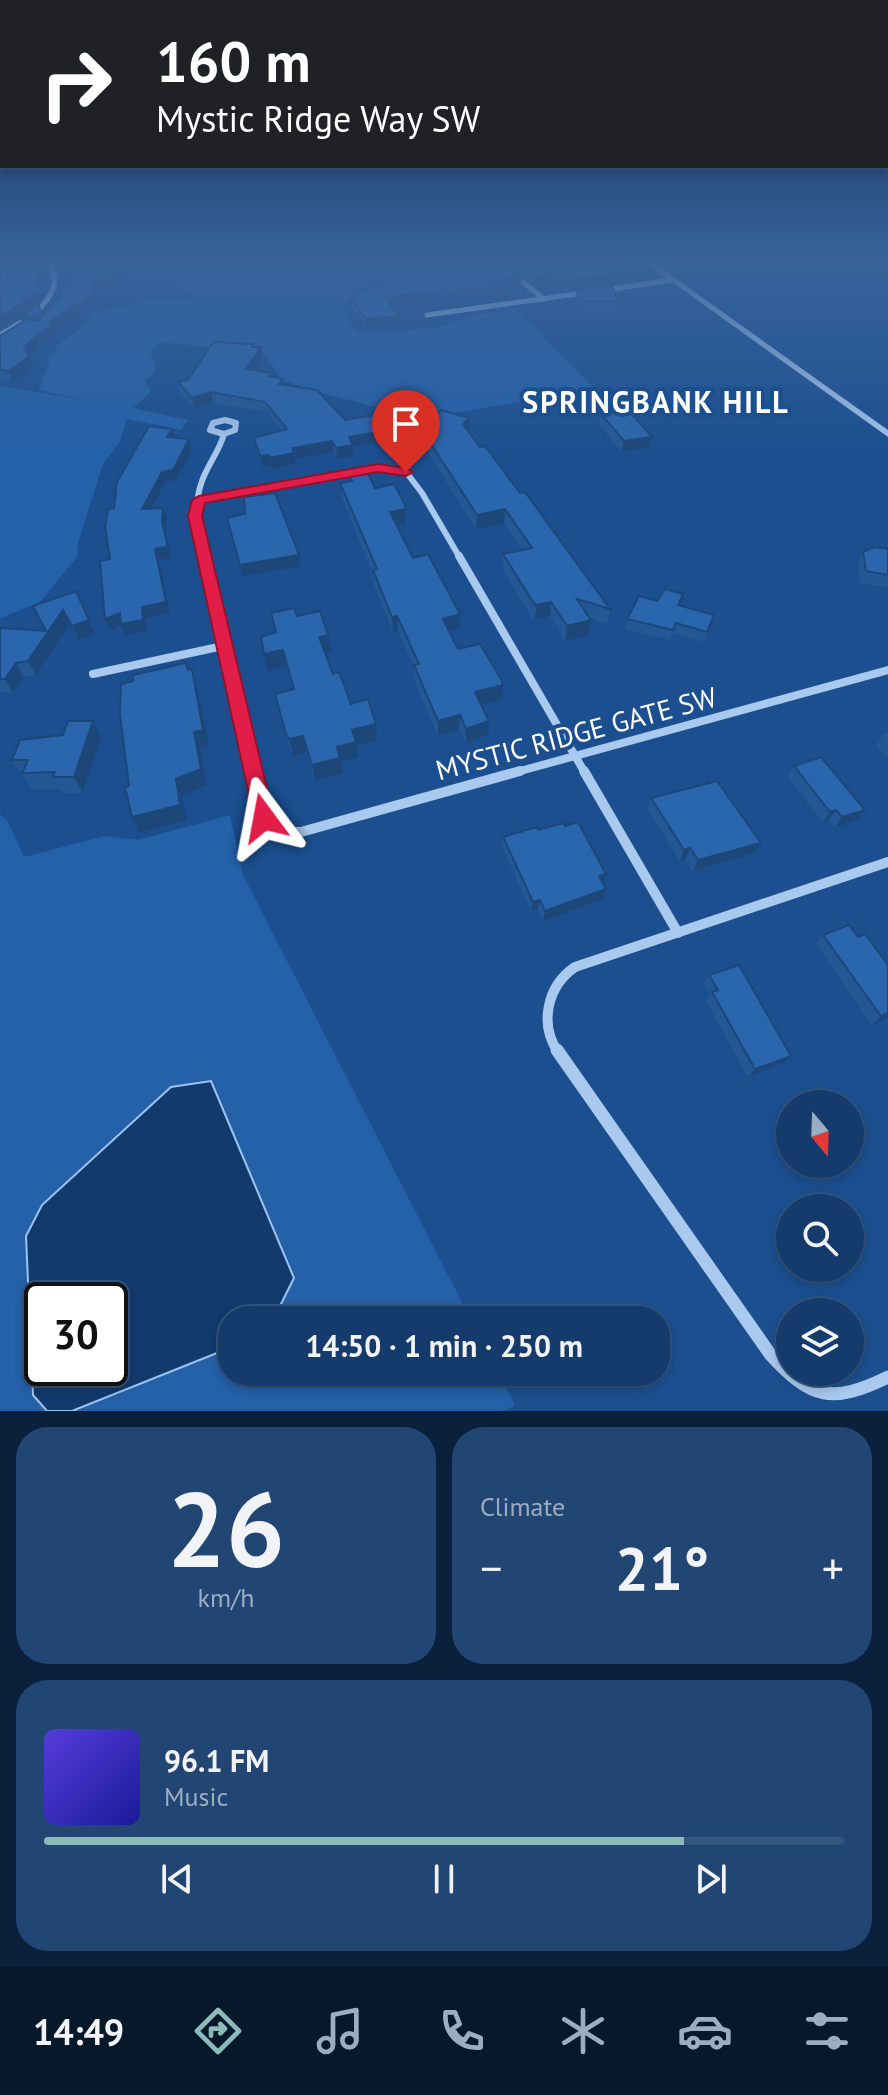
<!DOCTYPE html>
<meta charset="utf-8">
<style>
body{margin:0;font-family:"PT Sans",sans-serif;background:#214673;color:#f1f3f6;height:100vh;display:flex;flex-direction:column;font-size:30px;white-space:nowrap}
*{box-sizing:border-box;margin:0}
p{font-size:26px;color:#9dadc1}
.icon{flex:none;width:44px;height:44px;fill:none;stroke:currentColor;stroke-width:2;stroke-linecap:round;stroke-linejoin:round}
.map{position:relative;height:1411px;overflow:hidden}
.details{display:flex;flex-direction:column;gap:16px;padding:16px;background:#0b203b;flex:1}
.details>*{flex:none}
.hud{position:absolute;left:0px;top:0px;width:888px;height:168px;box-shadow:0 4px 12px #0003,0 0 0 2px #33557e;background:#202124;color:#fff;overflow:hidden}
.needle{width:52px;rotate:161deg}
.fabs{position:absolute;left:776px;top:1090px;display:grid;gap:16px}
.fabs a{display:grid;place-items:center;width:88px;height:88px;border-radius:50%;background:#143b6b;box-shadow:0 4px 12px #0003,0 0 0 2px #33557e;font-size:40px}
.speed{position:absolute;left:24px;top:1282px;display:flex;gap:16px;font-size:40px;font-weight:700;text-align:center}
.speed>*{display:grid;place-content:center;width:104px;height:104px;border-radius:50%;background:#143b6b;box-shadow:0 4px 12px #0003,0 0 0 2px #33557e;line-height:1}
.speed .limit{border:4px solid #111;border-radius:12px;background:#fff;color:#111}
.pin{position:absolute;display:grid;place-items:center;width:68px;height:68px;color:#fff;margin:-82px -34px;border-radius:50% 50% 50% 0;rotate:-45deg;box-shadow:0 0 8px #0007}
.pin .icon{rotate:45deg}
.me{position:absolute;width:88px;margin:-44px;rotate:347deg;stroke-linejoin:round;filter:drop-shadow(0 0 6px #0008)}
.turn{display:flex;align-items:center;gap:28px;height:168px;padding:0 24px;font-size:36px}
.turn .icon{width:104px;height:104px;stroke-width:2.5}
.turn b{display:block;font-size:56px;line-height:68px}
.big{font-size:60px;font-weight:700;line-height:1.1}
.details .tile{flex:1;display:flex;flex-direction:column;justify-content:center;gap:12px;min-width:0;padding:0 28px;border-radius:32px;background:#214673}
.details .dial{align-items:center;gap:0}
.dial b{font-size:104px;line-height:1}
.song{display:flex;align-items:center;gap:24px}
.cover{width:96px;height:96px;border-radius:12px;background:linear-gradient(135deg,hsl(250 70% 55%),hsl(240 70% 35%))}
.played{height:8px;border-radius:4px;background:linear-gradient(90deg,#8bbbb9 80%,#33557e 80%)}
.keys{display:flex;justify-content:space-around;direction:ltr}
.heat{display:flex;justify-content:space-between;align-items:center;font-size:44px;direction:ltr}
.details .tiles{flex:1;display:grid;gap:16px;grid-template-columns:1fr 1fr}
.tile:last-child{grid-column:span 2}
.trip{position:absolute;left:218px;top:1306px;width:452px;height:80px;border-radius:32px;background:#143b6b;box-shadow:0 4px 12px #0003,0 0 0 2px #33557e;font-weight:700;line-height:80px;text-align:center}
.tabs{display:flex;height:128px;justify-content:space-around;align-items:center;background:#08182b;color:#9dadc1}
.tabs .icon{width:56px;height:56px}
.tabs .selected{color:#8bbbb9}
.tabs b{font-size:36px;color:#f1f3f6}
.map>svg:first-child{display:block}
.green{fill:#2461a8;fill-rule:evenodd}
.water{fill:#123a6d;stroke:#9cc4f0;stroke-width:2;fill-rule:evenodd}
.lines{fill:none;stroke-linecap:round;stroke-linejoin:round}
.minor-far4{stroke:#a9c9ee;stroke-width:5}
.minor-far3{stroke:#a9c9ee;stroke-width:6}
.minor-far2{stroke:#a9c9ee;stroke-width:8}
.minor-far1{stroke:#a9c9ee;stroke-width:10}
.minor{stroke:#a9c9ee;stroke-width:13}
.tertiary{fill:#a9c9ee;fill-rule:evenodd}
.wall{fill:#245895}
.shaded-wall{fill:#1d4779}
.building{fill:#2a66ad;stroke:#1d4779;stroke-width:2}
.route{fill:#e11d48;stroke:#92132f;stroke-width:2}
.labels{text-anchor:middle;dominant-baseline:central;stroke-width:8;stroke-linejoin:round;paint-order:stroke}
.street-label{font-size:28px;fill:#fff;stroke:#1b4f8f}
.far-district-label{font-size:30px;font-weight:bold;letter-spacing:2px;fill:#fff;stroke:#1b4f8f}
</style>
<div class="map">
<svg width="888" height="1411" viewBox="0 0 888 1411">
<rect width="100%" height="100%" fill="#1b4f8f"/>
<g class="green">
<path d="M105 261H334L349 275 413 273 465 261H482C444 270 368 279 342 308L356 332 404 331 444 326 465 317 515 309 596 389 396 423 387 410 304 388 281 379 267 356 241 342 208 347 159 342 150 353 156 365 154 374 145 380 151 392 133 408 188 420 181 430 127 419 120 442 103 464 78 543 77 557 40 602 0 618V386L90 401 38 390C44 381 42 373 49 365L48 356 54 354 58 345 93 319 90 317 93 313 158 298 201 300 180 288 133 278Z"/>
<path d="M0 814 8 822 24 857 105 836 138 840 230 815 243 875 471 1320H232V1372H498L515 1405 504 1411H0ZM42 1300H110V1368H42Z"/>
</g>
<path class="water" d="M211 1081 294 1278 273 1320H232V1347L72 1411H47L33 1395 26 1236 42 1205 171 1087ZM42 1300H110V1368H42Z"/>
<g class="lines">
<g class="minor-far4">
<path d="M496 261 544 299"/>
<path d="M606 290 672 280"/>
<path d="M35 313C51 298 63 281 47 261"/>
<path d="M427 315 584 293"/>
<path d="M0 335 20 323"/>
</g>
<g class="minor-far3">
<path d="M225 420 236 423 235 430 224 434 210 430 213 423Z"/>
<path d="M199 500 378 468 406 472 422 493 460 558"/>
<path d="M205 558C199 532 192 508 202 481 208 464 219 452 224 434"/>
</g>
<g class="minor-far2">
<path d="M204 556 254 773"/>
<path d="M459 556 585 773"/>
<path d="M93 674 223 646"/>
<path d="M513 773 888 670"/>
</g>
<g class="minor-far1">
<path d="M253 771C261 805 258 834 301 832L520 771"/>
<path d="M584 771 678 933"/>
<path d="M558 1052C539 1024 547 986 575 967L888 862"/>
</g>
<path class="minor" d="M557 1050 770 1354C812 1400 832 1404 888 1377"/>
<path class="tertiary" d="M643 261H651L888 430V437Z"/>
</g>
<g class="wall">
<path d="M68 261H97L116 290 96 292V303L56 330 57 333 28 355 33 367 12 381 0 380V336L23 321 22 317 39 304 43 316 72 282 73 272Z"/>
<path d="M380 261H498L521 278 520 287 510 288 509 294 391 305 399 325 367 328 352 308V300L424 271 380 267Z"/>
<path d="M502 261H637L645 267 643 275 572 289V286L553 287 549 283 535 285Z"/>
<path d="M577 290 618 301 616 310H579L576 299Z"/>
<path d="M254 344V347L263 357 254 371 283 379 284 384 345 420 402 438 353 447 354 456 337 459 334 452 295 459 296 464 272 469 271 466 262 467 256 449 254 438 282 431 267 412 213 403 194 408 181 393 178 382 188 380Z"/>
<path d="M601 414 652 437 649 448 622 452 599 424Z"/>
<path d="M420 427 469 431 480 447 520 493 610 609 607 624 590 618 591 620 589 635 565 641 550 616 535 620 531 617 502 568 503 554 522 550 504 523 476 529 421 441Z"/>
<path d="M349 475 375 488 406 523 397 525 413 558 460 614 459 629 449 632 458 649 502 700 481 705 488 735 466 743 459 730 438 735 414 680V667L398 631 393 632 374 585 373 574 342 498 340 483 350 481Z"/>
<path d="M888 549V587L860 583 858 563 863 552Z"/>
<path d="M76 591 96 634 79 640 70 624 36 675 24 677 13 693 0 692V628L46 631Z"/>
<path d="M657 601 680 605 714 615 704 642 673 633 670 640 625 629 627 619Z"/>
<path d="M271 613 297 616 331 652 325 653 333 674 351 704 376 724 377 740 357 746 358 758 341 762 343 774 315 781 307 752 293 756 290 750 275 694 293 689 286 666 268 671 275 633Z"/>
<path d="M93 721 101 737 83 793H63L60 789H32L12 760Z"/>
<path d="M888 733V758L876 746 883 735Z"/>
<path d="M794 766 865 810 857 820 835 828 829 820 823 822 788 777Z"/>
<path d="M651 798 761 843 755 853 693 871 686 859 680 861 647 809Z"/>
<path d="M538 830 603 884 606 889 603 899 543 921 538 909 531 911 502 847 503 837Z"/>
<path d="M823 935 858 937 888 1018 872 1025 816 944Z"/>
<path d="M709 975 783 1063 748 1077 706 1001 710 995 704 984Z"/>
</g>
<g class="shaded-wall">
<path d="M36 261 39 269 41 298 25 314 1 328 0 317Z"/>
<path d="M645 267 643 275 572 289 573 280Z"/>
<path d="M550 275 549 283 535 285 536 276Z"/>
<path d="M521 278 520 287 510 288 509 294 385 306V297Z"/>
<path d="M113 281 116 290 96 292V303L56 330 57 333 27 356 24 346 94 283Z"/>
<path d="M398 316 399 325 367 328 366 319Z"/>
<path d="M261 347 263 357 248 380 246 369Z"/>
<path d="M29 357 33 367 12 381 8 371Z"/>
<path d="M211 392 213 403 194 408 192 398Z"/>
<path d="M469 418V432L463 424Z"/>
<path d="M402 428V438L353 447 354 456 337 459 336 448 349 437Z"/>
<path d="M172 429 175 439 167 437Z"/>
<path d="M652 437 649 448 622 452 624 441Z"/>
<path d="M189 439 192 450 176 480 165 482 146 519 142 509 162 472Z"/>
<path d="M332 441 334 452 295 459 296 464 272 469 270 458 292 448Z"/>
<path d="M269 455 271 466 262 467 260 456Z"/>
<path d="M163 508 167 519 166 533 171 553 170 558 159 560 170 613 146 618 147 631 125 635 121 625 110 630 105 619 142 607 162 522Z"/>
<path d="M406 509V523L391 527 390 512Z"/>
<path d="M505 509 504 523 476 529 477 515Z"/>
<path d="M299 555 301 566 242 576 240 565Z"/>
<path d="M551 602 550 616 535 620 536 605Z"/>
<path d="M63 610 70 624 36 675 28 661Z"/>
<path d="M460 614 459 629 443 633V619Z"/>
<path d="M397 616 398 631 393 632 392 617Z"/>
<path d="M89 620 96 634 79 640 72 626Z"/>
<path d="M591 620 589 635 565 641 567 626Z"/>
<path d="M328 635 331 652 322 654 319 637Z"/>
<path d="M283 650 286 666 268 671 264 654Z"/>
<path d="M16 663 24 677 13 693 5 679Z"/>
<path d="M192 669 197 686 209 746 200 748 207 785 182 795 187 820 140 833 132 817 176 779 194 732Z"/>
<path d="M503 685 502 700 474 707 475 692Z"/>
<path d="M460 715 459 730 438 735V721Z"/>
<path d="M93 721 101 737 83 793 74 777Z"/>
<path d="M489 721 488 735 466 743V729Z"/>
<path d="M376 724 377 740 357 746 358 758 341 762 343 774 315 781 312 765 337 747 352 730Z"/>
<path d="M303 736 307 752 293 756 289 739Z"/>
<path d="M836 810 829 820 823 822 830 812Z"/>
<path d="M865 810 857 820 835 828 842 817Z"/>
<path d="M761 843 755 853 693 871 698 860Z"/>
<path d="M690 848 686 859 680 861 684 850Z"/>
<path d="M606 874 603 884 599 876Z"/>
<path d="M606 889 603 899 543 921 545 911Z"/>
<path d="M540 900 538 909 531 911 533 902Z"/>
<path d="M888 1013V1018L872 1025 881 1016Z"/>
<path d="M791 1056 783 1063 748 1077 755 1069Z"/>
</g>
<g class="building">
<path d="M25 261H36L38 289 21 304 0 317V264Z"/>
<path d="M70 261H97L113 281 94 283 93 294 50 322 53 323 24 346 29 357 8 371 0 370V336L27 319 38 321 72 282 74 272Z"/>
<path d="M411 261H498L521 278 505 280 510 285 385 297 398 316 366 319 352 300 358 292 444 264Z"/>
<path d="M514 261H637L645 267 573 280V277L554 279 550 275 536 276Z"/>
<path d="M612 285 618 301H580L577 290Z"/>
<path d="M39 304 40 316 22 317Z"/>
<path d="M213 342 254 344 252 347H261L246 369 271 373 269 376 283 379 279 384 317 390 345 420 392 412 402 428 349 437 353 445 336 448 332 441 292 448 294 453 270 458 269 455 260 456 254 438 287 429 265 402 211 392 192 398 178 382 188 380Z"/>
<path d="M441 410 469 418 463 424 480 447 485 446 520 493 525 492 610 609 577 599 591 620 567 626 551 602 536 605 533 602 503 554 532 548 505 509 477 515 420 427Z"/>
<path d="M628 410 652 437 624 441 601 414Z"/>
<path d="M149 426 172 429 167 437 189 439 173 470 162 472 142 509 163 508 162 522 167 542 166 547 155 549 166 602 142 607 143 620 121 624 120 613 105 619 100 561 110 559 105 526 108 509 114 508 117 482Z"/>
<path d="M367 472 375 488 394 484 405 505 406 509 390 512 413 558 428 554 460 614 443 619 458 649 480 644 501 679 503 685 475 692 489 721 466 729 460 715 438 721 414 665 419 664 397 616 392 617 373 570 377 569 340 483 352 481 349 475Z"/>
<path d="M275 493 299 555 240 565 227 518 245 514 244 497Z"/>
<path d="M874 547 888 549V575L866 571 863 552Z"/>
<path d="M665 589 683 594 678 605 714 615 707 632 676 623 673 630 627 619 639 596 657 601Z"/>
<path d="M76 591 89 620 72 626 63 610 28 661 16 663 5 679H0V628L46 631 33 606Z"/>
<path d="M294 608 297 616 320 611 328 635 319 637 333 674 339 672 351 704 368 699 376 724 352 730 356 742 337 747 340 758 312 765 303 736 289 739 286 734 275 694 294 689 283 650 264 654 261 637 276 632 271 613Z"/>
<path d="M186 663 188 670 192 669 203 730 194 732 201 769 176 779 180 805 132 817 125 787 129 786 120 714 121 684 133 681V675Z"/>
<path d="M68 721H93L74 777H53L55 772 22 773 28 760H12L20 740 63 735Z"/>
<path d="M821 757 865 810 842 817 836 810 830 812 794 766Z"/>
<path d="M717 781 761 843 698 860 690 848 684 850 651 798Z"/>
<path d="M578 822 606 874 599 876 606 889 545 911 540 900 533 902 503 837 537 827 538 830 563 823 565 826Z"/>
<path d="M849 925 858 937 865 934 888 965V1013L881 1016 823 935Z"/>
<path d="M739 965 791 1056 755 1069 712 992 718 990 709 975Z"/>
</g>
<linearGradient id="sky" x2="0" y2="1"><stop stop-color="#0f2b4f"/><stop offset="0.57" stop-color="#39639b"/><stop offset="1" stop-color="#39639b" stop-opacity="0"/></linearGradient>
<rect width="888" height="459" fill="url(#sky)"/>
<path class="route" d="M378 464 406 468 413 472 406 476 378 472 205 503 202 516 274 818 271 824 264 827 257 824 254 818 188 516 192 500 199 496Z"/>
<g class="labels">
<g class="street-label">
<text transform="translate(576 733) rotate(-15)">MYSTIC RIDGE GATE SW</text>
</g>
<g class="far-district-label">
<text x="656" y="401">SPRINGBANK HILL</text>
</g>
</g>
</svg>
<div class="fabs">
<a><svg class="needle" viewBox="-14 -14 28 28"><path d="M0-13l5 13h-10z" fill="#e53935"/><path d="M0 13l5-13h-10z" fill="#9dadc1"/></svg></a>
<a><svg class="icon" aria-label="search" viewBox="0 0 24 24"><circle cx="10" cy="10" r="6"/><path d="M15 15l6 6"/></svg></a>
<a><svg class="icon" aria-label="layers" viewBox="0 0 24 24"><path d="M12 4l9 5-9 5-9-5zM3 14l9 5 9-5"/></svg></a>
</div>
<div class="speed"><div class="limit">30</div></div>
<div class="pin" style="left:406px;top:472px;background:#d93025"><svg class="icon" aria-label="arrive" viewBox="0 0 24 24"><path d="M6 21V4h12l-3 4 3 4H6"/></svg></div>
<svg class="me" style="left:264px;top:818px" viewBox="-20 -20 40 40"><path d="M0-17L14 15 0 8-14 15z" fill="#e11d48" stroke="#fff" stroke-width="4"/></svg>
<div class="trip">14:50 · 1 min · 250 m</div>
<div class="hud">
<div class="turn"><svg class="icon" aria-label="right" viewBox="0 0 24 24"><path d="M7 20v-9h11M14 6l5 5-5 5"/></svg><div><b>160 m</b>Mystic Ridge Way SW</div></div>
</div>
</div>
<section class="details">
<div class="tiles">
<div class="tile dial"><b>26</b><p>km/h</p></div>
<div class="tile"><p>Climate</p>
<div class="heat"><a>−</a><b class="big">21°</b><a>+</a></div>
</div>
<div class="tile">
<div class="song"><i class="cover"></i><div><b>96.1 FM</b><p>Music</p></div></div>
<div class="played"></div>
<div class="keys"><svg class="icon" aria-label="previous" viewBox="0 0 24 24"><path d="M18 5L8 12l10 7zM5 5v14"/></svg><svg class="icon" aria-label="pause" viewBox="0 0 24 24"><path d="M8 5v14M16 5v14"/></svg><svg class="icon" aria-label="next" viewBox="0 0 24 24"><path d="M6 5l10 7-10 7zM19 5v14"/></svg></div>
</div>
</div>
</section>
<nav class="tabs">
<b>14:49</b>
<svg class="icon selected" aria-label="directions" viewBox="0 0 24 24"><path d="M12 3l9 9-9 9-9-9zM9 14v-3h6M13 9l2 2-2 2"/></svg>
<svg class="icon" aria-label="music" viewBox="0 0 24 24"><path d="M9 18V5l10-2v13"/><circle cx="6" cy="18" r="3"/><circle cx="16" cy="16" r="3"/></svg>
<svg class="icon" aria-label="phone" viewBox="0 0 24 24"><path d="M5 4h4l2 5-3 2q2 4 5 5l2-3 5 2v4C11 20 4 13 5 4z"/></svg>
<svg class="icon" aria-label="climate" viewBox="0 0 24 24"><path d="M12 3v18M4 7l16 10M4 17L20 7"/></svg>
<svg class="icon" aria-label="car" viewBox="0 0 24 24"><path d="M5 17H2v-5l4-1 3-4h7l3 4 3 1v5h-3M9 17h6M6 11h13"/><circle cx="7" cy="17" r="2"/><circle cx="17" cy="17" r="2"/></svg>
<svg class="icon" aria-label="filters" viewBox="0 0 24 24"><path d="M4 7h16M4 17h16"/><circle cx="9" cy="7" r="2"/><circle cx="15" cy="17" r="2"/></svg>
</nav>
